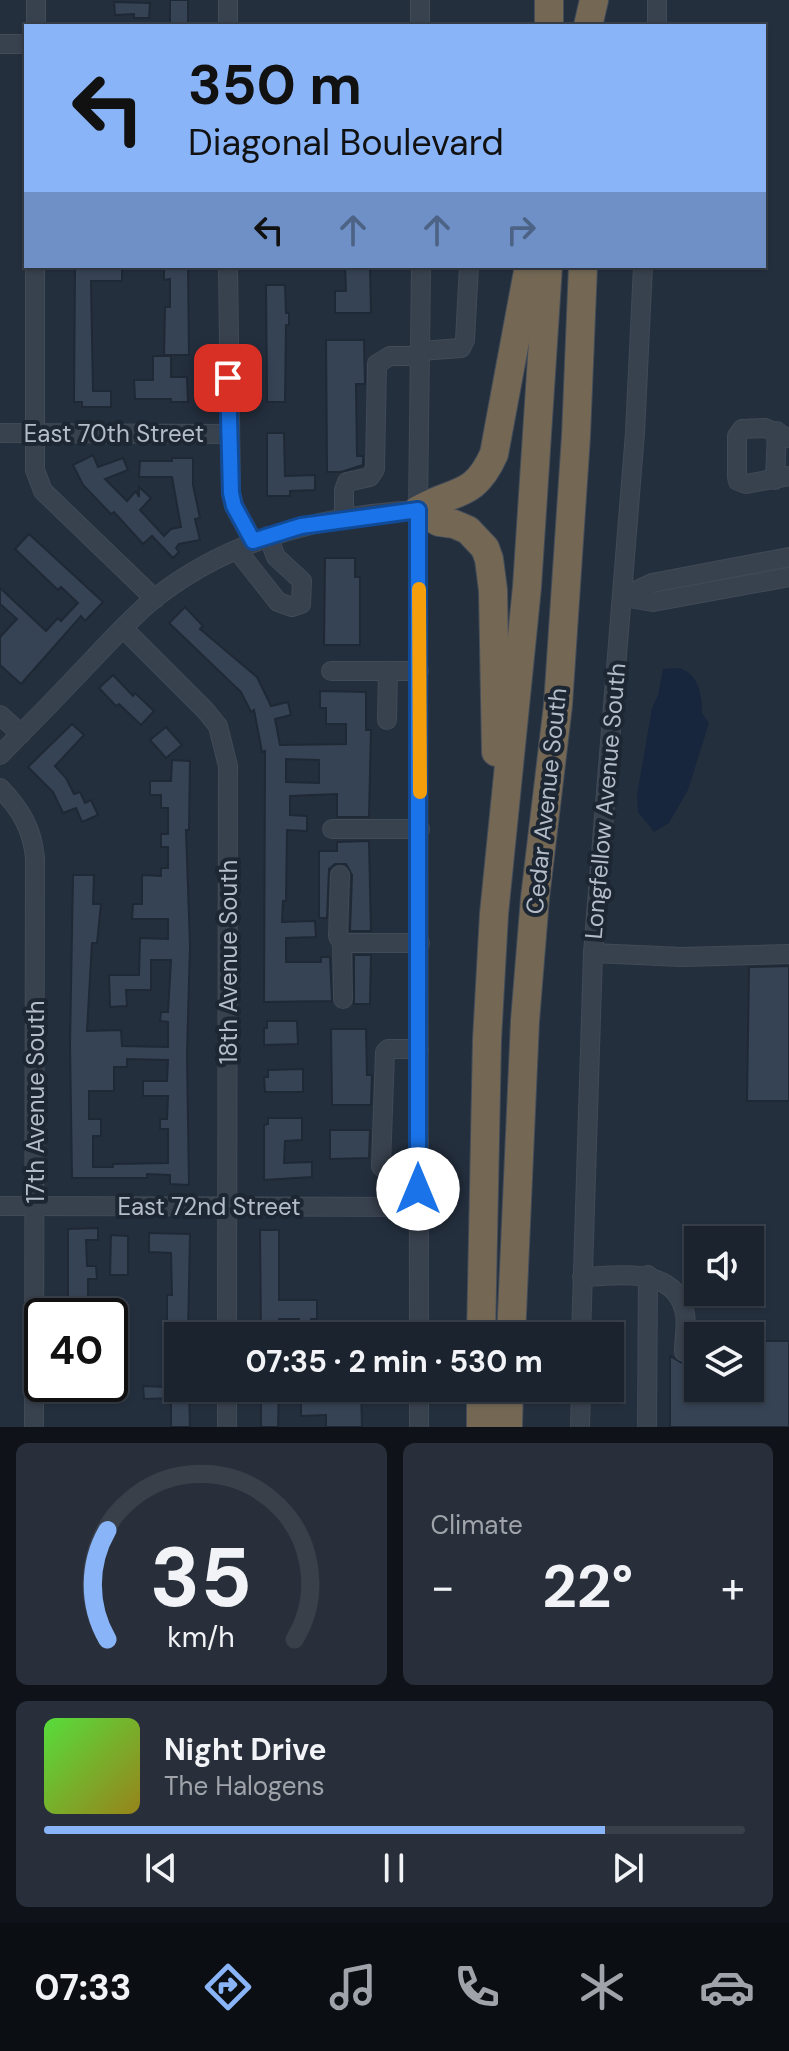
<!DOCTYPE html>
<meta charset="utf-8">
<style>
body{margin:0;font-family:"DM Sans",sans-serif;background:#282f3a;color:#f1f3f6;height:100vh;display:flex;flex-direction:column;font-size:30px;white-space:nowrap}
*{box-sizing:border-box;margin:0}
p{font-size:26px;color:#a0a4aa}
.icon{flex:none;width:44px;height:44px;fill:none;stroke:currentColor;stroke-width:2;stroke-linecap:round;stroke-linejoin:round}
.map{position:relative;height:1427px;overflow:hidden}
.sheet{display:flex;flex-direction:column;gap:16px;padding:16px;background:#0f1319;flex:1}
.sheet>*{flex:none}
.guide{position:absolute;left:24px;top:24px;width:742px;height:244px;border-radius:0px;box-shadow:0 2px 6px #0004,0 0 0 2px #39404a;background:#8ab4f8;color:#111;overflow:hidden}
.tools{position:absolute;left:684px;top:1226px;display:grid;gap:16px}
.tools a{display:grid;place-items:center;width:80px;height:80px;border-radius:0px;background:#1b232e;box-shadow:0 2px 6px #0004,0 0 0 2px #39404a;font-size:40px}
.speed{position:absolute;left:24px;top:1298px;display:flex;gap:16px;font-size:40px;font-weight:700;text-align:center}
.speed>*{display:grid;place-content:center;width:104px;height:104px;border-radius:50%;background:#1b232e;box-shadow:0 2px 6px #0004,0 0 0 2px #39404a;line-height:1}
.speed .limit{border:4px solid #111;border-radius:12px;background:#fff;color:#111}
.pin{position:absolute;display:grid;place-items:center;width:68px;height:68px;color:#fff;margin:-34px;border-radius:16px;box-shadow:0 4px 12px #0006}
.me{position:absolute;width:88px;margin:-44px;rotate:0deg;stroke-linejoin:round;filter:drop-shadow(0 0 6px #0008)}
.turn{display:flex;align-items:center;gap:28px;height:168px;padding:0 32px;font-size:36px}
.turn .icon{width:104px;height:104px;stroke-width:2.5}
.turn b{display:block;font-size:56px;line-height:68px}
.lanes{display:flex;align-items:center;height:76px;padding:0 32px;background:#0003;justify-content:center;gap:40px;direction:ltr}
.lanes .off{opacity:.35}
.big{font-size:60px;font-weight:700;line-height:1.1}
.sheet .tile{flex:1;display:flex;flex-direction:column;justify-content:center;gap:12px;min-width:0;padding:0 28px;border-radius:12px;background:#282f3a}
.sheet .dial{align-items:center;gap:0}
.dial svg{height:208px;overflow:visible;fill:none;stroke:#39404a;stroke-width:7;stroke-linecap:round;text-anchor:middle}
.dial text{fill:#f1f3f6;stroke:none}
.song{display:flex;align-items:center;gap:24px}
.cover{width:96px;height:96px;border-radius:12px;background:linear-gradient(135deg,hsl(110 70% 55%),hsl(50 70% 35%))}
.played{height:8px;border-radius:4px;background:linear-gradient(90deg,#8ab4f8 80%,#39404a 80%)}
.keys{display:flex;justify-content:space-around;direction:ltr}
.heat{display:flex;justify-content:space-between;align-items:center;font-size:44px;direction:ltr}
.sheet .tiles{flex:1;display:grid;gap:16px;grid-template-columns:1fr 1fr}
.tile:last-child{grid-column:span 2}
.trip{position:absolute;left:164px;top:1322px;width:460px;height:80px;border-radius:0px;background:#1b232e;box-shadow:0 2px 6px #0004,0 0 0 2px #39404a;font-weight:700;line-height:80px;text-align:center}
.tab-bar{display:flex;height:128px;justify-content:space-around;align-items:center;background:#0b0e12;color:#a0a4aa}
.tab-bar .icon{width:56px;height:56px}
.tab-bar .on{color:#8ab4f8}
.tab-bar b{font-size:36px;color:#f1f3f6}
.map>svg:first-child{display:block}
.water{fill:#17263c}
.building{fill:#364354;stroke:#1f2835;stroke-width:2;fill-rule:evenodd}
.lines{fill:none;stroke-linecap:round;stroke-linejoin:round}
.minor-casing{stroke:#414a57;stroke-width:20}
.highway-casing{stroke:#434c59;stroke-width:30}
.minor{stroke:#38414e;stroke-width:18}
.highway{stroke:#746855;stroke-width:28}
.route-casing{stroke:#114b97;stroke-width:20}
.route{stroke:#1a73e8;stroke-width:14}
.slow{stroke:#f59e0b;stroke-width:14}
.labels{text-anchor:middle;dominant-baseline:central;stroke-width:8;stroke-linejoin:round;paint-order:stroke}
.street-label{font-size:24px;fill:#b4bcc9;stroke:#1d2633}
</style>
<div class="map">
<svg width="789" height="1427" viewBox="0 0 789 1427">
<rect width="100%" height="100%" fill="#242f3e"/>
<path class="water" d="M663 669C669 669 679 667 684 670 699 676 703 700 702 713L709 723 688 790 669 823 654 832 638 812 637 795 652 708 658 695Z"/>
<g class="building">
<rect x="170" y="0" width="18" height="25"/>
<path d="M114 2 150 3 149 18H134V14L115 15Z"/>
<path d="M75 266H122V281H91L93 391H111V407H82V402H74Z"/>
<path d="M170 266H188L189 355H164L165 307H170V279L164 280V269H171Z"/>
<path d="M345 266H370L371 313H335V291H346Z"/>
<path d="M266 285H285L286 313H289V325H286L285 402H267Z"/>
<path d="M326 340H364L365 384H356L357 456H363V465L341 472H327Z"/>
<path d="M153 356H171V377H187L188 402H171V399H135L134 380H153Z"/>
<path d="M267 433H284L285 476 315 475V490L290 491V496H267Z"/>
<path d="M93 455 98 467 123 458 128 470 105 479 127 501 136 491 139 497V487L151 498 140 510 164 536 171 529 181 527 172 477H139L140 461H172V458H193V485L200 518 195 519 200 540 179 544 176 548 179 552 173 558 152 536 143 544 114 512 111 514 83 485 73 465Z"/>
<path d="M29 534 103 602 85 621 81 616 21 684 0 665V637L17 619 0 604V588L46 631 58 618 61 621 78 603 61 587 58 590 15 549Z"/>
<path d="M325 558H355V577H360V645H324Z"/>
<path d="M185 607 203 626 200 629 257 677 271 706 288 702 291 715 275 719 280 745 346 744V724H326V708H320V691L366 692V730H371L369 817H337V794L290 796V815L307 816V831L287 830 286 901H283L282 922 315 921 316 937 286 938V962H321V957H330L332 1001 264 1002 265 751 262 752 254 710 251 712 241 692 169 623ZM286 759 319 760V783L286 782Z"/>
<path d="M113 675 133 696 135 693 154 711 141 725 119 704 116 706 99 688Z"/>
<path d="M72 724 84 735 55 766 66 778 74 794 80 792 85 803 91 800 98 815 82 822 76 808 63 813 53 792 28 767Z"/>
<path d="M166 727 182 745 166 758 150 740Z"/>
<path d="M172 760 190 761 189 830H186L190 945 187 1054 189 1185 170 1184V1175L147 1174V1178H72L70 1044 73 875H94L93 904H101L97 943H92L87 1031 121 1030 122 1046 168 1047V1022L160 1021 161 1012H168L171 960H151V990H126L127 1006 110 1007 109 975H139L140 938 168 939V919H132L133 904H142V875L161 876V868H168V847H161V834H168V808H161V795H150V781H171ZM127 1059 168 1060 167 1081H143V1096H168L167 1119H160V1129H168V1163L113 1164V1167H93V1136H101V1119H89V1091H114V1067H127Z"/>
<path d="M369 841 371 931H350L352 875 346 864H335L329 869 327 918H319V851H337V842Z"/>
<path d="M354 955H371L370 1004H354Z"/>
<path d="M789 966V1101H747L749 967Z"/>
<path d="M267 1021H297L298 1044 264 1045V1028H267Z"/>
<path d="M331 1029H366L367 1075H372L371 1105H332Z"/>
<path d="M303 1069V1092H265L264 1077H268V1070Z"/>
<path d="M268 1118H302V1140L285 1141 284 1163 312 1162V1177L264 1180V1125L268 1124Z"/>
<path d="M330 1130H370L369 1158 330 1159Z"/>
<path d="M98 1228V1240H86L87 1266H96L97 1279H88V1316H68V1229Z"/>
<path d="M260 1230H279V1300H317V1319H311V1336H299V1319H279V1336H261Z"/>
<path d="M149 1233 190 1234 188 1336H171V1321H167V1295H172L171 1253 149 1252Z"/>
<path d="M111 1235 128 1236V1275H110Z"/>
<path d="M750 1341H789V1427H670V1356L684 1364 698 1356V1388H750Z"/>
<path d="M68 1384H87V1388H116V1399L69 1400Z"/>
<path d="M143 1386 189 1388 190 1427H171V1398L144 1399Z"/>
<path d="M261 1388H279L278 1427H261Z"/>
<path d="M326 1388H361L362 1427H326V1415L301 1416V1398L326 1397Z"/>
</g>
<g class="lines">
<g class="minor-casing">
<g id="minor">
<path d="M36 26V0"/>
<path d="M228 26V0"/>
<path d="M420 26V0"/>
<path d="M657 26V0"/>
<path d="M0 44H26"/>
<path d="M35 266V470L43 491 155 599"/>
<path d="M228 266 231 493 234 506 253 541"/>
<path d="M421 351 461 348 465 340 469 266"/>
<path d="M0 433 228 434"/>
<path d="M789 438 765 428 742 429 737 436V477L738 481 746 484 789 476"/>
<path d="M775 480 777 431"/>
<path d="M344 520V490L347 482 370 477 375 469 377 364 390 356H421"/>
<path d="M237 550 278 602 292 607 301 604 302 581 276 557 268 536"/>
<path d="M623 597 652 583 789 557"/>
<path d="M623 597 653 602 789 577"/>
<path d="M123 628 205 710 218 726 228 766 227 1336"/>
<path d="M331 671H419"/>
<path d="M0 715 21 734"/>
<path d="M387 720 388 671"/>
<path d="M0 755C32 723 63 691 94 658 113 638 133 616 155 598 230 539 324 515 418 510"/>
<path d="M0 788C21 810 32 828 35 858L34 1427"/>
<path d="M332 829H420"/>
<path d="M340 875 338 936 342 943 343 999"/>
<path d="M342 943H420"/>
<path d="M593 953 682 957 789 954"/>
<path d="M418 1170 384 1169 381 1166 385 1052 388 1049H419"/>
<path d="M0 1206 419 1207"/>
<path d="M582 1277C619 1276 676 1265 685 1314 687 1325 684 1340 684 1352"/>
<path d="M419 1336 418 510 421 266"/>
<path d="M581 1336 593 953 635 433 643 266"/>
<path d="M227 1388V1427"/>
<path d="M419 1427V1388"/>
<path d="M580 1427 581 1388"/>
<path d="M647 1427 648 1275"/>
</g>
</g>
<g class="highway-casing">
<g id="highway">
<path d="M549 26V0"/>
<path d="M588 26 594 0"/>
<path d="M496 752 493 590 489 559 485 548 468 530 454 524 439 522 418 510C455 489 474 499 494 454L529 266"/>
<path d="M481 1336 487 1040 494 914 527 587 548 266"/>
<path d="M511 1336 525 1021 535 898 558 705 576 436 583 266"/>
<path d="M481 1427V1388"/>
<path d="M508 1427 509 1388"/>
</g>
</g>
<use href="#minor" class="minor"/>
<use href="#highway" class="highway"/>
</g>
<g class="lines">
<g class="route-casing">
<path id="route" d="M228 378 231 493 234 506 253 541 301 526 418 510V1189"/>
</g>
<use href="#route" class="route"/>
<path class="slow" d="M419 589 420 792"/>
</g>
<g class="labels">
<g class="street-label">
<text x="114" y="433">East 70th Street</text>
<text transform="translate(546 801) rotate(-84)">Cedar Avenue South</text>
<text transform="translate(605 801) rotate(-85)">Longfellow Avenue South</text>
<text transform="translate(228 962) rotate(-90)">18th Avenue South</text>
<text transform="translate(35 1102) rotate(-90)">17th Avenue South</text>
<text x="209" y="1206">East 72nd Street</text>
</g>
</g>
</svg>
<div class="tools">
<a><svg class="icon" aria-label="sound" viewBox="0 0 24 24"><path d="M4 9h4l5-4v14l-5-4H4zM17 9q2 3 0 6"/></svg></a>
<a><svg class="icon" aria-label="layers" viewBox="0 0 24 24"><path d="M12 4l9 5-9 5-9-5zM3 14l9 5 9-5"/></svg></a>
</div>
<div class="speed"><div class="limit">40</div></div>
<div class="pin" style="left:228px;top:378px;background:#d93025"><svg class="icon" aria-label="arrive" viewBox="0 0 24 24"><path d="M6 21V4h12l-3 4 3 4H6"/></svg></div>
<svg class="me" style="left:418px;top:1189px" viewBox="-20 -20 40 40"><circle r="19" fill="#fff"/><path d="M0-13L10 11 0 6-10 11z" fill="#1a73e8"/></svg>
<div class="trip">07:35 · 2 min · 530 m</div>
<div class="guide">
<div class="turn"><svg class="icon" aria-label="left" viewBox="0 0 24 24"><path d="M17 20v-9H6M10 6l-5 5 5 5"/></svg><div><b>350 m</b>Diagonal Boulevard</div></div>
<div class="lanes"><svg class="icon" aria-label="left" viewBox="0 0 24 24"><path d="M17 20v-9H6M10 6l-5 5 5 5"/></svg><svg class="icon off" aria-label="ahead" viewBox="0 0 24 24"><path d="M12 20V5M6 11l6-6 6 6"/></svg><svg class="icon off" aria-label="ahead" viewBox="0 0 24 24"><path d="M12 20V5M6 11l6-6 6 6"/></svg><svg class="icon off" aria-label="right" viewBox="0 0 24 24"><path d="M7 20v-9h11M14 6l5 5-5 5"/></svg></div>
</div>
</div>
<section class="sheet">
<div class="tiles">
<div class="tile dial"><svg viewBox="0 0 100 80">
<path d="M14 69A42 42 0 1 1 86 69"/>
<path d="M14 69A42 42 0 0 1 14 27" stroke="#8ab4f8"/>
<text x="50" y="56" font-size="32" font-weight="700">35</text>
<text x="50" y="72" font-size="11">km/h</text>
</svg></div>
<div class="tile"><p>Climate</p>
<div class="heat"><a>−</a><b class="big">22°</b><a>+</a></div>
</div>
<div class="tile">
<div class="song"><i class="cover"></i><div><b>Night Drive</b><p>The Halogens</p></div></div>
<div class="played"></div>
<div class="keys"><svg class="icon" aria-label="previous" viewBox="0 0 24 24"><path d="M18 5L8 12l10 7zM5 5v14"/></svg><svg class="icon" aria-label="pause" viewBox="0 0 24 24"><path d="M8 5v14M16 5v14"/></svg><svg class="icon" aria-label="next" viewBox="0 0 24 24"><path d="M6 5l10 7-10 7zM19 5v14"/></svg></div>
</div>
</div>
</section>
<nav class="tab-bar">
<b>07:33</b>
<svg class="icon on" aria-label="directions" viewBox="0 0 24 24"><path d="M12 3l9 9-9 9-9-9zM9 14v-3h6M13 9l2 2-2 2"/></svg>
<svg class="icon" aria-label="music" viewBox="0 0 24 24"><path d="M9 18V5l10-2v13"/><circle cx="6" cy="18" r="3"/><circle cx="16" cy="16" r="3"/></svg>
<svg class="icon" aria-label="phone" viewBox="0 0 24 24"><path d="M5 4h4l2 5-3 2q2 4 5 5l2-3 5 2v4C11 20 4 13 5 4z"/></svg>
<svg class="icon" aria-label="climate" viewBox="0 0 24 24"><path d="M12 3v18M4 7l16 10M4 17L20 7"/></svg>
<svg class="icon" aria-label="car" viewBox="0 0 24 24"><path d="M5 17H2v-5l4-1 3-4h7l3 4 3 1v5h-3M9 17h6M6 11h13"/><circle cx="7" cy="17" r="2"/><circle cx="17" cy="17" r="2"/></svg>
</nav>
